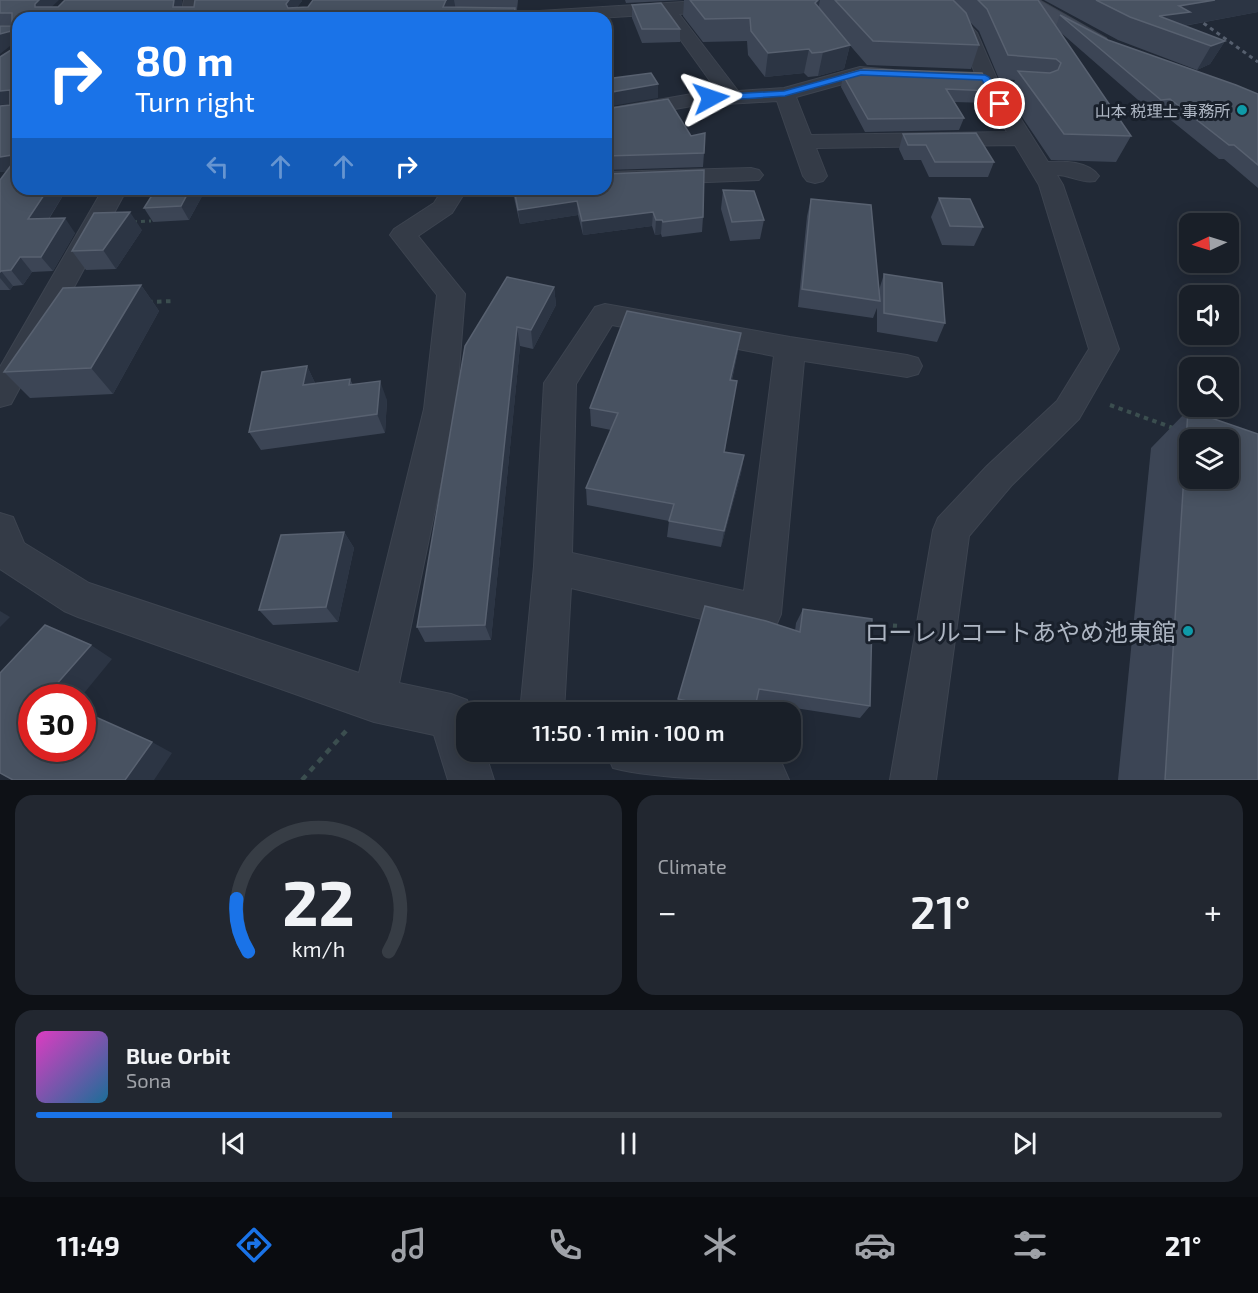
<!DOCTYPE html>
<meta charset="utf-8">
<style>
body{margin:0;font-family:"Exo 2","Noto Sans JP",sans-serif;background:#222730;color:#f1f3f6;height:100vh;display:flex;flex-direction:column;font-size:22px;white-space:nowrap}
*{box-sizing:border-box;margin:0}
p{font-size:20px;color:#9fa2a8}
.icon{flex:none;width:33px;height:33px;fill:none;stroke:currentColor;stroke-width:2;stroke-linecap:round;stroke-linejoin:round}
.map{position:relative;height:780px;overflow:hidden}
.details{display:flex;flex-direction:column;gap:15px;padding:15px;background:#0e1116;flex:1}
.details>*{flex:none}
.top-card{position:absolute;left:12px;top:12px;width:600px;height:183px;border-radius:18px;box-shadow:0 3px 15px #0003,0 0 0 2px #373d45;background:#1a73e8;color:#fff;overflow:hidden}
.needle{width:39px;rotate:266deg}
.fabs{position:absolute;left:1179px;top:213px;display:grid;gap:12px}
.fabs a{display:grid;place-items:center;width:60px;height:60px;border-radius:12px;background:#191f28;box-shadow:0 3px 15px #0003,0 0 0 2px #373d45;font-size:30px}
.speed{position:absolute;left:18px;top:684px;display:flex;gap:12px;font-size:30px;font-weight:700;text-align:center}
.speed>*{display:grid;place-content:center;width:78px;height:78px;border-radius:50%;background:#191f28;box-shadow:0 3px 15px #0003,0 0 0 2px #373d45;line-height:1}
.speed .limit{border:9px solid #d22;background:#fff;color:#111}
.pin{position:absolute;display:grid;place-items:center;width:51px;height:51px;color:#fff;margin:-26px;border:3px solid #fff;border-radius:50%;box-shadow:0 2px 6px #0007}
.me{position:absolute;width:66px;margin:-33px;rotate:85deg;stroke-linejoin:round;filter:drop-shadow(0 0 4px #0008)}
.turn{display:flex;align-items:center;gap:21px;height:126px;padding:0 24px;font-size:27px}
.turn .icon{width:78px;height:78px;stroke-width:2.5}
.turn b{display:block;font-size:42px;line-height:51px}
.lanes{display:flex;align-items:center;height:57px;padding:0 24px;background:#0003;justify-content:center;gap:30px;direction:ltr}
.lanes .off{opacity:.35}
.big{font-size:45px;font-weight:600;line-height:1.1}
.details .tile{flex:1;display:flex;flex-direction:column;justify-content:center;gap:9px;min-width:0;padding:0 21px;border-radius:18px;background:#222730}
.details .dial{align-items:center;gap:0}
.dial svg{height:156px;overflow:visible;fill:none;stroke:#373d45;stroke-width:7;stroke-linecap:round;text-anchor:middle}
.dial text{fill:#f1f3f6;stroke:none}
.song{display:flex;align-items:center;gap:18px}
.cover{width:72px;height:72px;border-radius:9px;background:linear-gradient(135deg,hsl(310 70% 55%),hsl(200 70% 35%))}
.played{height:6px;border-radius:3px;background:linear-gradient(90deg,#1a73e8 30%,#373d45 30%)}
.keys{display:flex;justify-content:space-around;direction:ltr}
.heat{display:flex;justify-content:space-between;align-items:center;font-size:33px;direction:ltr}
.details .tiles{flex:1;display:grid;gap:15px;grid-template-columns:1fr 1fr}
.tile:last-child{grid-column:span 2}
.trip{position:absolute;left:456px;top:702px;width:345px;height:60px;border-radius:18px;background:#191f28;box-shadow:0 3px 15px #0003,0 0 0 2px #373d45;font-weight:600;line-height:60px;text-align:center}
.tab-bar{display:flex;height:96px;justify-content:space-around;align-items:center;background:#0a0c10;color:#9fa2a8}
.tab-bar .icon{width:42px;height:42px}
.tab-bar .current{color:#1a73e8}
.tab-bar b{font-size:27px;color:#f1f3f6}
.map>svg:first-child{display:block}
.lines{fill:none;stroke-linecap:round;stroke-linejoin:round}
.street-casing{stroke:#3d4450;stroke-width:2}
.secondary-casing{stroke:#3d4450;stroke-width:2}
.path-far2{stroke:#3b4e4f;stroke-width:3;stroke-dasharray:4 4;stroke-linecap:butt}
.path-far1{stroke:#3b4e4f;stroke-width:4;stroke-dasharray:4.5 4.5;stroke-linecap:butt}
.path{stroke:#3b4e4f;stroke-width:4.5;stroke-dasharray:6 6;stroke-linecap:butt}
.street{fill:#343b47;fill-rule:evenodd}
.secondary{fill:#424a59;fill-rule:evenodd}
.rail{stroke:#565f6e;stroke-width:3;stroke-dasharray:4 4;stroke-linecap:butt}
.wall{fill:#3c4555}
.shaded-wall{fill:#2c3544}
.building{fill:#485261;stroke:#586170;stroke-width:1.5;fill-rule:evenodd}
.route{fill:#1a73e8;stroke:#114b97;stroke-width:1.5}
.culture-dot{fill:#0f9aa8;stroke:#19202b;stroke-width:2}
.labels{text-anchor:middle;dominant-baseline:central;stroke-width:6;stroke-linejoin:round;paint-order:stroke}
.far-poi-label{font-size:16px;fill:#aeb6c3;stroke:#19202b;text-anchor:end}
.near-poi-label{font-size:24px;fill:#aeb6c3;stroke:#19202b;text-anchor:end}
</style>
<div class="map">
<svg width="1258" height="780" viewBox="0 0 1258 780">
<rect width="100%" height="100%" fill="#212936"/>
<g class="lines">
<g class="street-casing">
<g id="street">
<path d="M184 0H200L198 18H180Z"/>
<path d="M715 0H731L733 6 725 11 679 14 738 91 784 88 860 67 893 70 896 74 893 78 861 79 796 97 811 135 1007 132 980 86 960 35 929 0H946L977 33 1000 86 1048 162C1065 161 1088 161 1099 176L1095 181C1081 184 1071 175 1057 175L1063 185 1119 349 1079 419 1011 486 969 536 936 780H890L933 530 938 518 987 466 1057 401 1089 349 1039 185 1015 145 816 148 827 176 823 181 815 183 807 181 803 176 777 101 692 106 606 121V109L692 94 718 92 662 14 598 18H447L450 14 456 13 523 12Z"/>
<path d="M751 168 759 170 763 175 759 180 606 186V172Z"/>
<path d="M103 189H127L11 404 0 407V367Z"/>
<path d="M443 189H467L452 213 418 236 465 294 456 409 399 683 451 694 467 700 472 712H466V752H485L494 780H448L434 735 374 722 78 617 64 611 0 569V513L13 517 24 543 89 583 359 673 424 409 437 295 390 235 394 229 434 203Z"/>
<path d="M605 304 790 337 907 355 918 358 922 366 918 374 907 377 804 361 781 614 775 628 761 633 571 588 564 712H520L534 566 544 383 595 307ZM612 325 774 356 744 591 572 553 576 384Z"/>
<path d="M606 752H740L766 757 782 764 789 780C736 780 661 780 613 768Z"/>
</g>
</g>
<g class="secondary-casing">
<path id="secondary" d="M1018 0H1039L1106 38 1108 42 1106 46C1090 50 1029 14 1018 0Z"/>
</g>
<path class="path-far2" d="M133 222 151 221"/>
<g class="path-far1">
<path d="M148 302 174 301"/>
<path d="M1110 405 1176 429"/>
</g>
<g class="path">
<path d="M869 624 897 626"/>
<path d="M302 780 346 731"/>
</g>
<use href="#street" class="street"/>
<use href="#secondary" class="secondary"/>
<path class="rail" d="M1171 0 1258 62"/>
</g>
<g class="wall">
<path d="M0 0 52 7H58L65 0H182L181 7H194L302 1 297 7H308L313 0H518L517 10H515L516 18H18V189H67L49 219 75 233 53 271 32 272 23 285 13 286 10 290H0V180L7 171 0 172V106L10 105 11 46H10L12 25H0Z"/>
<path d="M625 0H1038L1056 26 1060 15 1108 40 1258 94V188L1224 159H1219L1162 113H1153L1059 31 1131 136 1116 162 1051 160 1008 96 1015 80 999 79 979 31 970 22 979 45 971 69 867 65 841 35 850 45 844 69 818 76 808 77 804 73 765 77 748 55 747 41 703 42 683 16 684 0 626 3Z"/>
<path d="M1044 0H1258V12L1184 26 1225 41 1210 64 1197 70 1118 40Z"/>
<path d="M632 5 680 29V42L642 43 632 18Z"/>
<path d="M843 75 993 91 988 103 954 102 964 118 959 130 865 132 841 87Z"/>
<path d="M606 109 691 136 704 153 703 167 606 170Z"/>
<path d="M903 134 994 162 988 177H929L921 160H904L899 149Z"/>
<path d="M156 189H206L189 220 153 222 144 208Z"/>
<path d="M321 189H350L343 195Z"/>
<path d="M512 189H606L703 217 702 232 662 237 661 234 655 235 652 226 583 235 578 215 520 224Z"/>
<path d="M723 190 764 220 760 239 730 241 721 209Z"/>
<path d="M939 198 983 227 974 246 942 245 931 217Z"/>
<path d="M811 199 879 290 884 274 945 323 937 342 877 332V308L873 318 798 307 807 216Z"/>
<path d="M142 230 116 269 86 270 72 251Z"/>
<path d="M141 285 159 311 113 394 30 398 4 372Z"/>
<path d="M554 287 556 305 533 349 520 346 491 640 425 642 417 627 465 346Z"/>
<path d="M738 351 732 380 725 452 744 455 741 473 721 547 667 537 669 521 587 505 586 488 611 430 591 426 590 408Z"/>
<path d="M307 366 315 383 350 379 353 385 387 400 385 433 261 450 249 432Z"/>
<path d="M1188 410 1258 780H1118L1151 448Z"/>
<path d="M344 532 354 548 338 622 273 625 259 610Z"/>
<path d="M803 609 870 706 860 718 756 702 754 712H676L678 699 795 631 796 623Z"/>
</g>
<g class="shaded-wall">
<path d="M39 0H59L42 16 35 7V4Z"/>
<path d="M174 0H182L179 18 173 7Z"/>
<path d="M289 0H302V1L290 17 286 4Z"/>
<path d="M446 0H454L456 11 443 7Z"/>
<path d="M818 0H820L816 20 815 3Z"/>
<path d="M1215 0H1258V12L1182 26 1159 16 1179 6Z"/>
<path d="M11 31 18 44 10 46 0 54V34Z"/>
<path d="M1225 41 1210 64 1197 70 1211 46Z"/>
<path d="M850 45 844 69 818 76 823 52Z"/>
<path d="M809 49 804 73 765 77 768 53Z"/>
<path d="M658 84V98L606 107V93Z"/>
<path d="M10 90 18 103 0 105V91Z"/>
<path d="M18 154V170L0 172V157Z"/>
<path d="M48 189H67L39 234 28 219Z"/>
<path d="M190 189H206L189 220 181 206Z"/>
<path d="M341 189H350L343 195Z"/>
<path d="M577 201 578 215 520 224 518 210Z"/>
<path d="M130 212 142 230 116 269 103 250Z"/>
<path d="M653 212 652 226 583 235 582 221Z"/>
<path d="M65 218 75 233 53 271 41 257Z"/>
<path d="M656 220H662L661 234 655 235Z"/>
<path d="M20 257 32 272 23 285 11 270Z"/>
<path d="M1 271 13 286 10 290 0 278V272Z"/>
<path d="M141 285 159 311 113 394 91 368Z"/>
<path d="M554 287 556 305 533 349 531 330Z"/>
<path d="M517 327 520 346 491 640 485 625Z"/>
<path d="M741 333 738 351 727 399 730 380Z"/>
<path d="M307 366 316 385H303Z"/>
<path d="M380 381 387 400 385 433 377 414Z"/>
<path d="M744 455 741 473 721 547 724 531Z"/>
<path d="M344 532 354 548 338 622 326 607Z"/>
<path d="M0 611 10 617 0 627Z"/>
<path d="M91 645 112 659 80 698H53L47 695Z"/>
<path d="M152 742 172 753 154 780H125Z"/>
</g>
<g class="building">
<path d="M0 0H39L35 4V7H58L65 0H174L173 7H194L195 0H289L286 4 288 8 308 7 313 0H447H446L443 7 515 8 514 18H18V154L0 157V106L10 105V90L0 91V57L11 50V31L0 34V26H12V13H0Z"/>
<path d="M690 0H818L815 3 850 45 823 52 812 53 809 49 768 53 751 31 750 18 705 19Z"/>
<path d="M835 0H953L966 13 979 45 873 41Z"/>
<path d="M978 0H1038L1131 136 1064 134 1018 71 1050 73 1058 70 1061 63 1056 59 1008 55 987 9Z"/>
<path d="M1096 0H1215L1179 6 1190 12 1159 16 1225 41 1211 46 1130 17Z"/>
<path d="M661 3 680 29H642L632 5Z"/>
<path d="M1060 15 1108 40 1236 85 1258 94V165L1234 145H1229L1170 99 1161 100Z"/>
<path d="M864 69 982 73 993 91 946 89 964 118 868 119 843 75Z"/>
<path d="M651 73 658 84 606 93V79Z"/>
<path d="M668 99 691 136 705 133 704 153 606 156V109Z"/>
<path d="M976 133 994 162H935L926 145H908L903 134Z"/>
<path d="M18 156V189H48L28 219 65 218 41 257H20L11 270 1 271 0 272V180Z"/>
<path d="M704 170 703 217 663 222 662 220H656L653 212 582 221 577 201 518 210 514 189H606V174Z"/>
<path d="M156 189H190L181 206 144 208Z"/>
<path d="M723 190 754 191 764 220 732 222Z"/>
<path d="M939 198 970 199 983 227 950 226Z"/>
<path d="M811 199 871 205 880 301 802 289Z"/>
<path d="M130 212 103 250 72 251 94 213Z"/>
<path d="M884 274 942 283 945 323 884 313Z"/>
<path d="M507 277 554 287 531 330 517 327 485 625 417 627 465 346Z"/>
<path d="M141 285 91 368 4 372 63 288Z"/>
<path d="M627 311 741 333 730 380 737 381 724 452 744 455 724 531 669 521 674 504 586 488 618 413 590 408Z"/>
<path d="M307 366 303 385 350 379 349 385 380 381 377 414 249 432 262 372Z"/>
<path d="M1188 410 1258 434V780H1165ZM1190 440H1228V478H1190Z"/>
<path d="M344 532 326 607 259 610 281 535Z"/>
<path d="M705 606 766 621 800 632 803 609 872 619 870 706 759 689 754 712H736L678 699Z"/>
<path d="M45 625 91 645 47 695 53 698H32V748H82V711L152 742 125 780H13L0 773V673Z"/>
</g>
<path class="route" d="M861 70 985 75 989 77 1005 104 997 106 982 80 861 75 785 96 711 101 707 98 711 95 784 91Z"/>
<g class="culture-dot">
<circle cx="1242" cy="110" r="6"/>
<circle cx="1188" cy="631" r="6"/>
</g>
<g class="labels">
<g class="far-poi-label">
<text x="1230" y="110">山本 税理士 事務所</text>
</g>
<g class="near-poi-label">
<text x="1176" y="631">ローレルコートあやめ池東館</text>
</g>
</g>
</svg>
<div class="fabs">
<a><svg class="needle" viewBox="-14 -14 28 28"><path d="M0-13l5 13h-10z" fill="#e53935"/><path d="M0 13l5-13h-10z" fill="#9fa2a8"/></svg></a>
<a><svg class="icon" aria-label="sound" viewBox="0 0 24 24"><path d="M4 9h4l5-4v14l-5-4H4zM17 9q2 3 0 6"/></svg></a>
<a><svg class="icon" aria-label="search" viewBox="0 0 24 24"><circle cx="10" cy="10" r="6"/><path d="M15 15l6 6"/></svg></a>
<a><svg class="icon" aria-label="layers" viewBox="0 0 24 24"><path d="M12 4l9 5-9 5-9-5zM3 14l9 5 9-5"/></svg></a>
</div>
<div class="speed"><div class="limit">30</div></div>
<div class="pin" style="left:1000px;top:104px;background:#d93025"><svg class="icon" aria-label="arrive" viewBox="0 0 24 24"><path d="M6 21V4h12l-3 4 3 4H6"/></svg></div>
<svg class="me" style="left:711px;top:98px" viewBox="-20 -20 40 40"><path d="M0-17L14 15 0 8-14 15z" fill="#1a73e8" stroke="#fff" stroke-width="4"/></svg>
<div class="trip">11:50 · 1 min · 100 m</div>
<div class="top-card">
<div class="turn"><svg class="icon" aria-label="right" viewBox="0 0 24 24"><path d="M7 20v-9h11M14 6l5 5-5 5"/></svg><div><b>80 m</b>Turn right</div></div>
<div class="lanes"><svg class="icon off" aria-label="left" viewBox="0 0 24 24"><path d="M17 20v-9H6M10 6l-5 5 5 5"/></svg><svg class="icon off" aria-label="ahead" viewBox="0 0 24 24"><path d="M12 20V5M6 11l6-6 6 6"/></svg><svg class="icon off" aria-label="ahead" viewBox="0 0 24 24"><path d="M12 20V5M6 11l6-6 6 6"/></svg><svg class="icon" aria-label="right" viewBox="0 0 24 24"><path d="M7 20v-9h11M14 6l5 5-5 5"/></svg></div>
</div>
</div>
<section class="details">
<div class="tiles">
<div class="tile dial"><svg viewBox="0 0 100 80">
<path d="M14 69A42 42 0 1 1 86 69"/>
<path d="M14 69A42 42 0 0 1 8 42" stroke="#1a73e8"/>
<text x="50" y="56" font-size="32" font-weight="700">22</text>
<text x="50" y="72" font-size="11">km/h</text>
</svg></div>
<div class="tile"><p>Climate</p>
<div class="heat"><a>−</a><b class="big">21°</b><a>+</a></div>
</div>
<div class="tile">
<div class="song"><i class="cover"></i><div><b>Blue Orbit</b><p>Sona</p></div></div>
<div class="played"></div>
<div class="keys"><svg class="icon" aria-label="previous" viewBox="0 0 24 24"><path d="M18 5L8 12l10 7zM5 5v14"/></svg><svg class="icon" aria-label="pause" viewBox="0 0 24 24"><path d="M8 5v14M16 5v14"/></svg><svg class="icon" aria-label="next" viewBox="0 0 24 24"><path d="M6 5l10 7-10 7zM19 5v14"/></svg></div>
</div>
</div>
</section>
<nav class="tab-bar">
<b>11:49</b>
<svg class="icon current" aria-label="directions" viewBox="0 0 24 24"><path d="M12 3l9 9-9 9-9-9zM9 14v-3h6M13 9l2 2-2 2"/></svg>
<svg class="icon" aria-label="music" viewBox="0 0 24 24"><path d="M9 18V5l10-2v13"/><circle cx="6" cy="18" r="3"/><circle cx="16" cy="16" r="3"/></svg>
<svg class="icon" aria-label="phone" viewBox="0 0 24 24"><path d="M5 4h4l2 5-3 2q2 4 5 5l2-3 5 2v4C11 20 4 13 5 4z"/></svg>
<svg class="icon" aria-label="climate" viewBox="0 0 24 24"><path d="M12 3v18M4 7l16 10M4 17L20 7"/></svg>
<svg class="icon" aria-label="car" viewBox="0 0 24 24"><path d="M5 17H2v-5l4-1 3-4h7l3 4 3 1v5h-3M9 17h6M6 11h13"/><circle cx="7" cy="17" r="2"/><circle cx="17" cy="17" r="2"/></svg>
<svg class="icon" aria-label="filters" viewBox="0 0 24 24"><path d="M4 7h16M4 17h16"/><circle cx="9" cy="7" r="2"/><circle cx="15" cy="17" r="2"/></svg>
<b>21°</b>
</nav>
